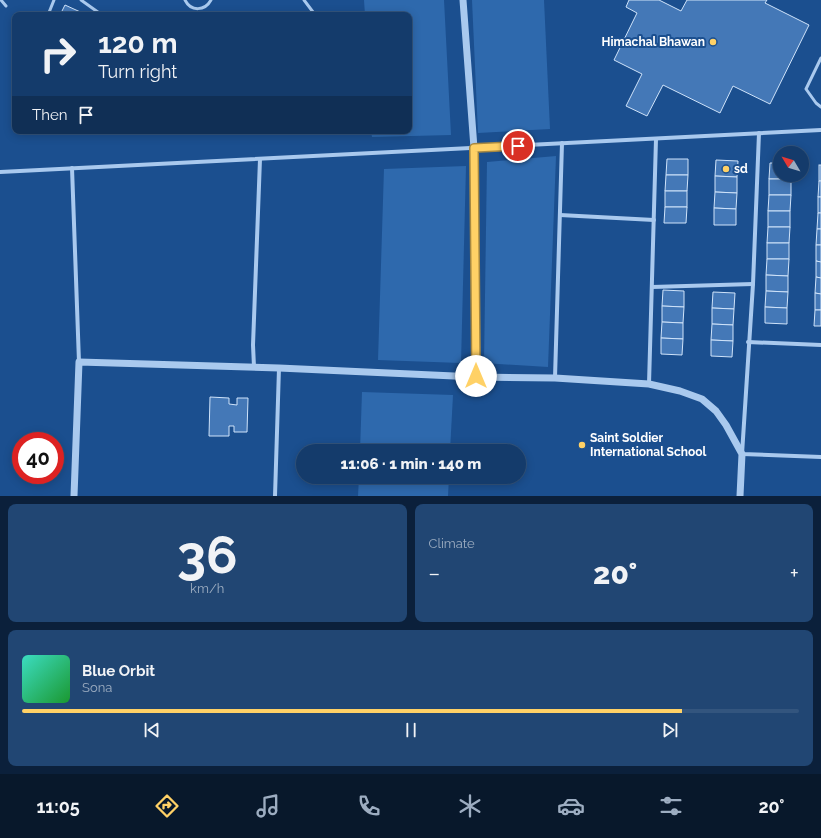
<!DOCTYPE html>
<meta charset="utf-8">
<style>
body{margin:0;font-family:Raleway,sans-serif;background:#214673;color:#f1f3f6;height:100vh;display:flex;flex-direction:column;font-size:15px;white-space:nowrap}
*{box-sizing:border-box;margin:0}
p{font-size:13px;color:#9dadc1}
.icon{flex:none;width:22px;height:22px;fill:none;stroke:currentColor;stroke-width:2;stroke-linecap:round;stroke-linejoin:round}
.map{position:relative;height:496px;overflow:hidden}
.drawer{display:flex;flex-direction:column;gap:8px;padding:8px;background:#0b203b;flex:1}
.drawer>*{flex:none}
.banner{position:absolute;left:12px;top:12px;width:400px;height:122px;border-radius:8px;box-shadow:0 2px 10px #0003,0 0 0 1px #33557e;background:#143b6b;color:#f1f3f6;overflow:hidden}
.needle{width:26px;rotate:308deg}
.buttons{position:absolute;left:773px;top:146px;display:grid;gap:8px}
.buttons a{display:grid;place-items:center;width:36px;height:36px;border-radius:50%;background:#143b6b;box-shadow:0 2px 10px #0003,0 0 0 1px #33557e;font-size:20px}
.speed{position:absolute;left:12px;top:432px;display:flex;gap:8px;font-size:20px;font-weight:700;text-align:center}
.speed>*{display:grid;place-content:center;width:52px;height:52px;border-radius:50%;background:#143b6b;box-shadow:0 2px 10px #0003,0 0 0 1px #33557e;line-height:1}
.speed .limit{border:6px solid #d22;background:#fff;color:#111}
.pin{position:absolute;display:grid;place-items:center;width:34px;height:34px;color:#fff;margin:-17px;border:2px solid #fff;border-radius:50%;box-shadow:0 1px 4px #0007}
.me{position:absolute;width:44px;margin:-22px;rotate:0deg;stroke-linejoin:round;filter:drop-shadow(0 0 3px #0008)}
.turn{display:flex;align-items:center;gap:14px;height:84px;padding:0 20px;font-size:18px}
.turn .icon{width:52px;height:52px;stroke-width:2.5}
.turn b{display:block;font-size:28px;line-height:34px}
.then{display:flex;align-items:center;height:38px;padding:0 20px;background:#0003;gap:8px;font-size:15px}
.big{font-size:30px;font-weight:800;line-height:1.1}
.drawer .card{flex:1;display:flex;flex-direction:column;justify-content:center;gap:6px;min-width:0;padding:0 14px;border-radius:8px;background:#214673}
.drawer .dial{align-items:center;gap:0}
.dial b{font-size:52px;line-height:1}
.song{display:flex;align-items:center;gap:12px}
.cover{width:48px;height:48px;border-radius:6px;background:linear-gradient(135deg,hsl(170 70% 55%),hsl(130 70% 35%))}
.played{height:4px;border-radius:2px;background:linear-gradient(90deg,#ffd166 85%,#33557e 85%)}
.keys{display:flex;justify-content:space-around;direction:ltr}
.heat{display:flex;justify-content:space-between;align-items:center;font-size:22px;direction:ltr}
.drawer .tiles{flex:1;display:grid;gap:8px;grid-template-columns:1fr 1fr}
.card:last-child{grid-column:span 2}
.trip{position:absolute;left:296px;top:444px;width:230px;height:40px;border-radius:20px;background:#143b6b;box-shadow:0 2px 10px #0003,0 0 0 1px #33557e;font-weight:800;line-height:40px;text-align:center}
.tabs{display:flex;height:64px;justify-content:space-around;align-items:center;background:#08182b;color:#9dadc1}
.tabs .icon{width:28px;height:28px}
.tabs .selected{color:#ffd166}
.tabs b{font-size:18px;color:#f1f3f6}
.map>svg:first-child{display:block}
.green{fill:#2e69ad}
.building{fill:#4478b7;stroke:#cfe3fa}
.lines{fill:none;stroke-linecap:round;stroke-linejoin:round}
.service{stroke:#a9c9ee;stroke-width:3}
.minor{stroke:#a9c9ee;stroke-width:4}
.tertiary{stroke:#a9c9ee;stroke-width:7}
.route-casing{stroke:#a68842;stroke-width:10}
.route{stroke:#ffd166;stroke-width:7}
.poi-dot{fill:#ffd166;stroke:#1b4f8f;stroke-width:1.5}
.labels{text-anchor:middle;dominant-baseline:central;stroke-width:4;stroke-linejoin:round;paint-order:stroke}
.poi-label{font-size:12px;font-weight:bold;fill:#fff;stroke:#1b4f8f;text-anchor:start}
</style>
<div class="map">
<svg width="821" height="496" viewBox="0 0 821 496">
<rect width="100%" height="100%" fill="#1b4f8f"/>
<g class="green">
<path d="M364 0H444L451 135 372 137 371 131H409V15H365Z"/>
<path d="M472 0H544L550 129 478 133Z"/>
<path d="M556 156 548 367 484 363 487 162Z"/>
<path d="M466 166 461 363 378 360 384 169Z"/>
<path d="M362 392 453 395 450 451H360Z"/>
<path d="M359 477H449L448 496H358Z"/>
</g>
<g class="building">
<path d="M629 0H659L681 11 687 0H767L765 3 809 25 770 104 733 86 720 113 663 85 647 116 626 106 642 74 614 60 637 13 626 7Z"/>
<path d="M65 5 87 15H60Z"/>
<path d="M667 159H688V175H666Z"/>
<path d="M716 160 738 161 737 177 715 176Z"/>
<path d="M770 163H780V175H791V179H769Z"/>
<rect x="819" y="165" width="2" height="16"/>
<path d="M666 175H688L687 191H665Z"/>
<path d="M715 176 737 177V193L715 192Z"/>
<rect x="769" y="179" width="22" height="16"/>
<path d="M819 181H821V197H818Z"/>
<rect x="665" y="191" width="22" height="16"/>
<path d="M715 192 737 193 736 209 714 208Z"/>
<path d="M769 195H791L790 211H768Z"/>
<rect x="818" y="197" width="3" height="16"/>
<path d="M665 207H687L686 223H664Z"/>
<path d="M714 208 736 209V225H714Z"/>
<rect x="768" y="211" width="22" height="16"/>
<path d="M818 213H821V229H817Z"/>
<path d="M768 227H790L789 243H767Z"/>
<path d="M817 229H821V245H816Z"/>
<rect x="767" y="243" width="22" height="16"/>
<path d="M816 245H821V262L816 261Z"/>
<path d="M767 259H789L788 276 766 275Z"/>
<path d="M816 261 821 262V278L816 277Z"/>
<path d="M766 275 788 276V292L766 291Z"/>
<path d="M816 277 821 278V294L815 293Z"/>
<path d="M663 290 684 291V307L662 306Z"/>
<path d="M766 291 788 292 787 308 765 307Z"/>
<path d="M713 292 735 293 734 309 712 308Z"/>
<path d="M815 293 821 294V310H815Z"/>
<path d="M662 306 684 307 683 323 662 322Z"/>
<path d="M765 307 787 308V324L765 323Z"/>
<path d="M712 308 734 309 733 325 712 324Z"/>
<path d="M815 310H821V326H814Z"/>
<path d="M662 322 683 323V339L661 338Z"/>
<path d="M712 324 733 325V341L711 340Z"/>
<path d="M661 338 683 339 682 355 661 354Z"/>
<path d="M711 340 733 341 732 357 711 356Z"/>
<path d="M210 397 229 398V404L237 405V398H248L247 432H234V426H229V436H209Z"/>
</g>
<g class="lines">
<g class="service">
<path d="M1 0 6 6"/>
<path d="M81 0 102 15"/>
<path d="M185 0C191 12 205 11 211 0"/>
<path d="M304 0 313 12V15"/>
<path d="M48 15 54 0"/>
<path d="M821 58 806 89 816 103 821 107"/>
</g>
<g class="minor">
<path d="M759 133 753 284 742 454 821 457"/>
<path d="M72 168 79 362"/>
<path d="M0 172 821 130"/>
<path d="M560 215 654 220"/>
<path d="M652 287 753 284"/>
<path d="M748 342 821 345"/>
<path d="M254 367 253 345 260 159"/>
<path d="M555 378 562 143"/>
<path d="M649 384 656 139"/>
<path d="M275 496 279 368"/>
</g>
<g class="tertiary">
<path d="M463 0 474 148 476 377"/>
<path d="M74 496 79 362 279 368 476 377 555 378 649 384 680 391 702 399 716 411 726 425 742 454 740 496"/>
</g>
</g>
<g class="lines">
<g class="route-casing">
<path id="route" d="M476 376 474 148 518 146"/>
</g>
<use href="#route" class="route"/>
</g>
<g class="poi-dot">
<circle cx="713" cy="42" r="4"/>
<circle cx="726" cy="169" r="4"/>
<circle cx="582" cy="445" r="4"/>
</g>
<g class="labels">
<g class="poi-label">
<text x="705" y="42" text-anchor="end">Himachal Bhawan</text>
<text x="734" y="169">sd</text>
<text x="590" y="438">Saint Soldier<tspan x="590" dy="14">International School</tspan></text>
</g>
</g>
</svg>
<div class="buttons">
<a><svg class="needle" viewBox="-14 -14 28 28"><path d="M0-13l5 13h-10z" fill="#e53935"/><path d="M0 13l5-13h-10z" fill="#9dadc1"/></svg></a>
</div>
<div class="speed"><div class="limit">40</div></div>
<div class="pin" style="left:518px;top:146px;background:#d93025"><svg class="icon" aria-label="arrive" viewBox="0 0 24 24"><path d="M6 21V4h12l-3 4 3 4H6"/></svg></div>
<svg class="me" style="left:476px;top:376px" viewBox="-20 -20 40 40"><circle r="19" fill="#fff"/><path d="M0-13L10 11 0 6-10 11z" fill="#ffd166"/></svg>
<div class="trip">11:06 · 1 min · 140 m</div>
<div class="banner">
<div class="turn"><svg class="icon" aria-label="right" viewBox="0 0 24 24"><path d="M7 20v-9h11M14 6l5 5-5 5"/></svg><div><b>120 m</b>Turn right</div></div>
<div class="then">Then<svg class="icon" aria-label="arrive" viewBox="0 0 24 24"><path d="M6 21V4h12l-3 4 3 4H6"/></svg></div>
</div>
</div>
<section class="drawer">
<div class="tiles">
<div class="card dial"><b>36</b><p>km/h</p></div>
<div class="card"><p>Climate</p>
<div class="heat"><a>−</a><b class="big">20°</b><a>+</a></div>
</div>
<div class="card">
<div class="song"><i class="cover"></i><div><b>Blue Orbit</b><p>Sona</p></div></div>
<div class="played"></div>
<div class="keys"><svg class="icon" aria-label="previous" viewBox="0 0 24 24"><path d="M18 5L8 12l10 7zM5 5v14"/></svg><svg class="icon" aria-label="pause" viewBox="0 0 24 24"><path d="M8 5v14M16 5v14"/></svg><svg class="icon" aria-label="next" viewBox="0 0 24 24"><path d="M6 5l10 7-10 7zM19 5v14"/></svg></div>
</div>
</div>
</section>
<nav class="tabs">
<b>11:05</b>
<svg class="icon selected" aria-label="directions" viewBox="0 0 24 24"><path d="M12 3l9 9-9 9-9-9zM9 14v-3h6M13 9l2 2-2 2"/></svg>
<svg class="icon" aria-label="music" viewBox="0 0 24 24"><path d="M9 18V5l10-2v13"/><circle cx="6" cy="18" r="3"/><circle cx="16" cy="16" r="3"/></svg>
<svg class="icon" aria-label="phone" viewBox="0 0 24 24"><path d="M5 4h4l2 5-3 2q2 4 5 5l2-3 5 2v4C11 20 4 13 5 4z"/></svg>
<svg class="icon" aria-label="climate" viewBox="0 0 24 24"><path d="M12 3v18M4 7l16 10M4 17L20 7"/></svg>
<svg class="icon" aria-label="car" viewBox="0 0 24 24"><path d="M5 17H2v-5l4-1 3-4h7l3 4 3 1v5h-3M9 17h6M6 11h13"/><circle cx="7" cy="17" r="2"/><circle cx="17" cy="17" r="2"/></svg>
<svg class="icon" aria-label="filters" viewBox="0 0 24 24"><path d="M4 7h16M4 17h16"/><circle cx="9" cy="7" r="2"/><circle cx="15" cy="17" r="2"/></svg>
<b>20°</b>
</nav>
